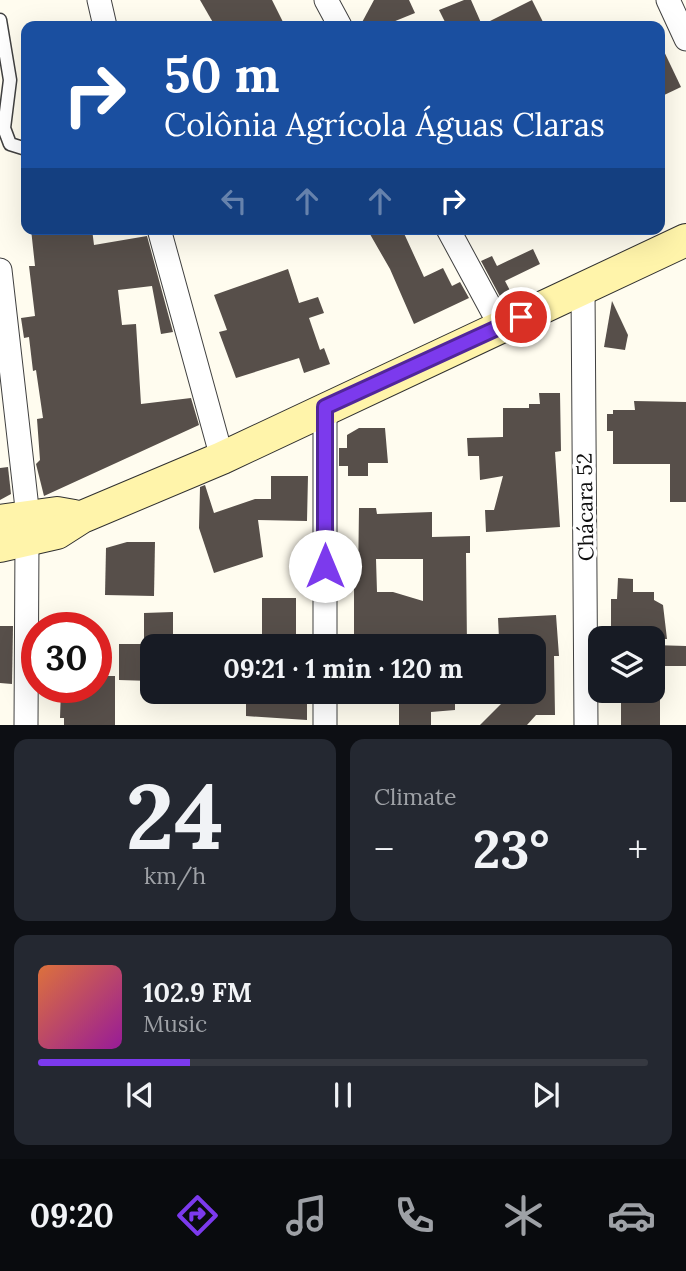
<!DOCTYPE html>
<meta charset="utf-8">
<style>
body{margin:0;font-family:Lora,serif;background:#242831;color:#f1f3f6;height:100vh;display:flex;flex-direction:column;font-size:26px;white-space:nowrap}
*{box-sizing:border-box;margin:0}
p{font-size:23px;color:#9ea1a6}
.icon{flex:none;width:38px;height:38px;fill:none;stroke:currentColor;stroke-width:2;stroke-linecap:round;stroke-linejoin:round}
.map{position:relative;height:725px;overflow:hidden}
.sheet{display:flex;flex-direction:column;gap:14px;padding:14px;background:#0d0f14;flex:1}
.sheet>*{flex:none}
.banner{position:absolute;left:21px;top:21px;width:644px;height:214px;border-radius:14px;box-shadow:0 7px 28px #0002;background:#1a4fa0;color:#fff;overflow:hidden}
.tools{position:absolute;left:588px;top:626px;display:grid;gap:14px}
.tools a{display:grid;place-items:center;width:77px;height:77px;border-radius:14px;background:#171b24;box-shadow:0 7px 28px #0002;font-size:35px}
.speed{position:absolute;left:21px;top:612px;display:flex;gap:14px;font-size:35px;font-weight:700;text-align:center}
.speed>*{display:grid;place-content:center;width:91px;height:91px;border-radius:50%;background:#171b24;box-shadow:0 7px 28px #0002;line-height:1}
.speed .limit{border:10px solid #d22;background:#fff;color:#111}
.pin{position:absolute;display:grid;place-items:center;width:60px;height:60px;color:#fff;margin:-30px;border:4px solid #fff;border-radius:50%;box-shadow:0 2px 7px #0007}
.me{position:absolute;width:77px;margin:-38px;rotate:0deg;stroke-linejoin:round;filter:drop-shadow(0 0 5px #0008)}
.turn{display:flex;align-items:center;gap:24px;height:147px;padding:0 28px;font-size:32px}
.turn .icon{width:91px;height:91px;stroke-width:2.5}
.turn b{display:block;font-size:49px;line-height:60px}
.lanes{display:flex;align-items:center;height:66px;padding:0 28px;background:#0003;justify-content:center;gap:35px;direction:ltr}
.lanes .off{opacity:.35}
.big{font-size:52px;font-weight:700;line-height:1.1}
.sheet .tile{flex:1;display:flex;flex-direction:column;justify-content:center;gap:10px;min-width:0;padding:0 24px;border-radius:14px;background:#242831}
.sheet .dial{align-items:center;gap:0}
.dial b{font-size:91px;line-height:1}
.song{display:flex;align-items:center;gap:21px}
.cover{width:84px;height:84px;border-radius:10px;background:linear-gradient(135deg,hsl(20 70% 55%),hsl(300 70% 35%))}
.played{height:7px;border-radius:4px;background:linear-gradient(90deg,#7c3aed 25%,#363941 25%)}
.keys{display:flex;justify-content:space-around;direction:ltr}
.heat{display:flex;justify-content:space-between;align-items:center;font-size:38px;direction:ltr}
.sheet .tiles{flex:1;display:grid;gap:14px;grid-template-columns:1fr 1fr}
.tile:last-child{grid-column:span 2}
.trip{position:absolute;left:140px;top:634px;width:406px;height:70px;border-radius:14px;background:#171b24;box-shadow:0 7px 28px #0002;font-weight:700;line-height:70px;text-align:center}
.tabs{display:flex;height:112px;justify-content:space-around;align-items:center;background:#090b0e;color:#9ea1a6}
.tabs .icon{width:49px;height:49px}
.tabs .current{color:#7c3aed}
.tabs b{font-size:32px;color:#f1f3f6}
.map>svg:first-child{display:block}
.building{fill:#574f4a;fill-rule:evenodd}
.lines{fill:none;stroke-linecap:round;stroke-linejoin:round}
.service-casing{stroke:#414141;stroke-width:15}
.minor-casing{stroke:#414141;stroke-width:25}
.secondary-casing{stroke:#303030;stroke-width:34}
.service{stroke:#fff;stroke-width:12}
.minor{stroke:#fff;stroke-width:23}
.secondary{stroke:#fff4aa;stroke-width:32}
.route-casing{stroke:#51269a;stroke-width:18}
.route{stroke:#7c3aed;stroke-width:12}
.labels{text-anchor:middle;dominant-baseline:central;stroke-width:7;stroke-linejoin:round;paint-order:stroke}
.street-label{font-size:21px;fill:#0e0e0e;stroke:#fff}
</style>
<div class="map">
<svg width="686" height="725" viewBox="0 0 686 725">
<rect width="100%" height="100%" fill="#fffcef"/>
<g class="building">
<path d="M200 0H272L285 26H215Z"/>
<path d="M374 0H409L415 13 383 26H360Z"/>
<path d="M464 0H471L482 25 532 0 545 26H447L439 10Z"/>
<path d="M660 43 681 87 660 97Z"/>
<path d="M31 229H92L94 245 147 236 173 332 161 334 152 286 118 290 122 325 136 324 141 404 191 398 199 425 44 496 36 464 40 460 37 419 43 418 36 370 33 371 29 337 24 338 21 318 35 316 29 266H35Z"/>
<path d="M367 229H402L424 277 443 268 452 286 460 282 469 298 414 324 390 269Z"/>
<path d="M533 249 540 264 505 281 514 298 504 304 481 261 492 256 497 266Z"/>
<path d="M288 269 299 303 318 297 324 313 309 318 320 350 324 348 330 364 304 373 299 358 236 378 219 332 227 330 214 295Z"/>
<path d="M612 301 628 335 625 350 604 347Z"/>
<path d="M539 393H560L561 451 555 452 560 527 486 532 485 510H494L503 476 480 480 479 456H468L467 438 503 437V408H529V404H540Z"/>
<path d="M634 401 686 402V502H670V464H613V431H607V414H613V410H635Z"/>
<path d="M359 428H385L388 463H368V476H348V466H339V448H347V435Z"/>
<path d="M8 467 11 494 0 500V468Z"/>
<path d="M271 476H308L307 521 258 520 263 557 214 573 199 528 200 487 205 485 214 513 255 499H271Z"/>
<path d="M359 508H376L377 514 432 512V537L470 536V553H466L467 646H354V581L358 582ZM376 559H423V601L393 592H377Z"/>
<path d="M127 542H155L154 596 105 595 106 548Z"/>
<path d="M618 578 633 579V592H654V600L663 605 667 639H616L615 626H611V599H617Z"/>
<rect x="262" y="598" width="34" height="48"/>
<path d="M173 612V646H152V681L119 680V644H144V613Z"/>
<path d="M556 615 559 656H554L555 715H536L527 725H480L514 691H534V646H503V639H499L498 618Z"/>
<path d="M0 626H13L12 684 0 683Z"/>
<path d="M653 645 686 646V666H653Z"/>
<path d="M96 676H115V725H64V718H60L61 688H96Z"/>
<path d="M246 691H307V720L246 716Z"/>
<path d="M434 691H455V710L431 712V725H399V696L434 695Z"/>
<rect x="621" y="691" width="39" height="34"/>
</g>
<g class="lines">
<g class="service-casing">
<path id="service" d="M0 20 10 80 4 128 10 144 26 149"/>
</g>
<g class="minor-casing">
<g id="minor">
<path d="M99 0 105 26"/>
<path d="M326 0 340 26"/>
<path d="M668 0 686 39"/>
<path d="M159 229 222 458"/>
<path d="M448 229 501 327"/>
<path d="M0 270 28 517"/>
<path d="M583 289 586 725"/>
<path d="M325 646V407"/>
<path d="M325 691V725"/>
<path d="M26 725 27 541"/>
</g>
</g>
<g class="secondary-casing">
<g id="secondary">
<path d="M0 521 57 513 74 516"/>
<path d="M0 546 57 533 82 517 222 458 686 240"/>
</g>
</g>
<use href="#service" class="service"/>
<use href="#minor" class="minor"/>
<use href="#secondary" class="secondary"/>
</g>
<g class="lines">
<g class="route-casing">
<path id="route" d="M325 566V407L521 317"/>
</g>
<use href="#route" class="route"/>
</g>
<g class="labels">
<g class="street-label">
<text transform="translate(585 507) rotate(-91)">Chácara 52</text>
</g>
</g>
</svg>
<div class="tools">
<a><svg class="icon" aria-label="layers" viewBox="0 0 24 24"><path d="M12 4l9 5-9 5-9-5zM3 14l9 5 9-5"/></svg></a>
</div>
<div class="speed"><div class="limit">30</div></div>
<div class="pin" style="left:521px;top:317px;background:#d93025"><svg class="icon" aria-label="arrive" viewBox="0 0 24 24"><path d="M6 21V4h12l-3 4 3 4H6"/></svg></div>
<svg class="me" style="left:325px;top:566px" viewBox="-20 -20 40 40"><circle r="19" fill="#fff"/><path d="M0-13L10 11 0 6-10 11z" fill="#7c3aed"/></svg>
<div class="trip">09:21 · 1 min · 120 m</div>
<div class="banner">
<div class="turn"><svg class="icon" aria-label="right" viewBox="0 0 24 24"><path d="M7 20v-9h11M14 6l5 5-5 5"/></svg><div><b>50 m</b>Colônia Agrícola Águas Claras</div></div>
<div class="lanes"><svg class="icon off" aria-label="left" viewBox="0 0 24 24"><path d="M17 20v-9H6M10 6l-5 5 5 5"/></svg><svg class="icon off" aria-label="ahead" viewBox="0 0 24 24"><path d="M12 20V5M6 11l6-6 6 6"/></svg><svg class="icon off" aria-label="ahead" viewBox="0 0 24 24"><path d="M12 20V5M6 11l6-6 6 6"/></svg><svg class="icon" aria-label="right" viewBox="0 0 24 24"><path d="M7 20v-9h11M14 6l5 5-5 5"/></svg></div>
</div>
</div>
<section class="sheet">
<div class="tiles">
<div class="tile dial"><b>24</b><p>km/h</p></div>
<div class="tile"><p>Climate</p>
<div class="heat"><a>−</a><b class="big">23°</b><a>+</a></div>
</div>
<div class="tile">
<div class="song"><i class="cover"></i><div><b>102.9 FM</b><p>Music</p></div></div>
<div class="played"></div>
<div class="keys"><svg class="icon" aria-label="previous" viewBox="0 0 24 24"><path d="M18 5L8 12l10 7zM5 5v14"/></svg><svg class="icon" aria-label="pause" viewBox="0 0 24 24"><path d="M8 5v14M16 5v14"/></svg><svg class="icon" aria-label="next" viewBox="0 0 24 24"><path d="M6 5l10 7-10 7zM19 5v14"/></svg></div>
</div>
</div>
</section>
<nav class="tabs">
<b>09:20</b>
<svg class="icon current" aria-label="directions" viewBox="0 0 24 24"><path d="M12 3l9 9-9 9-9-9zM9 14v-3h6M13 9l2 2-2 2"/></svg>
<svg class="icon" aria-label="music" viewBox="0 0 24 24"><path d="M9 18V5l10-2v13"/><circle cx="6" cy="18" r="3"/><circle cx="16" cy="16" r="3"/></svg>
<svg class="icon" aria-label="phone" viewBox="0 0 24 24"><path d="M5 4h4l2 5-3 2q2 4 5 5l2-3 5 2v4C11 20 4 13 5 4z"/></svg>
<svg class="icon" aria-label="climate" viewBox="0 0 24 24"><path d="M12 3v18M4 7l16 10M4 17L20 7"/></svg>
<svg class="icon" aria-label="car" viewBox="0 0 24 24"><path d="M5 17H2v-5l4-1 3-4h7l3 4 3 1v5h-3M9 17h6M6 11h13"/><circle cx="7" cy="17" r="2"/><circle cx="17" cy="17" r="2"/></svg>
</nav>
